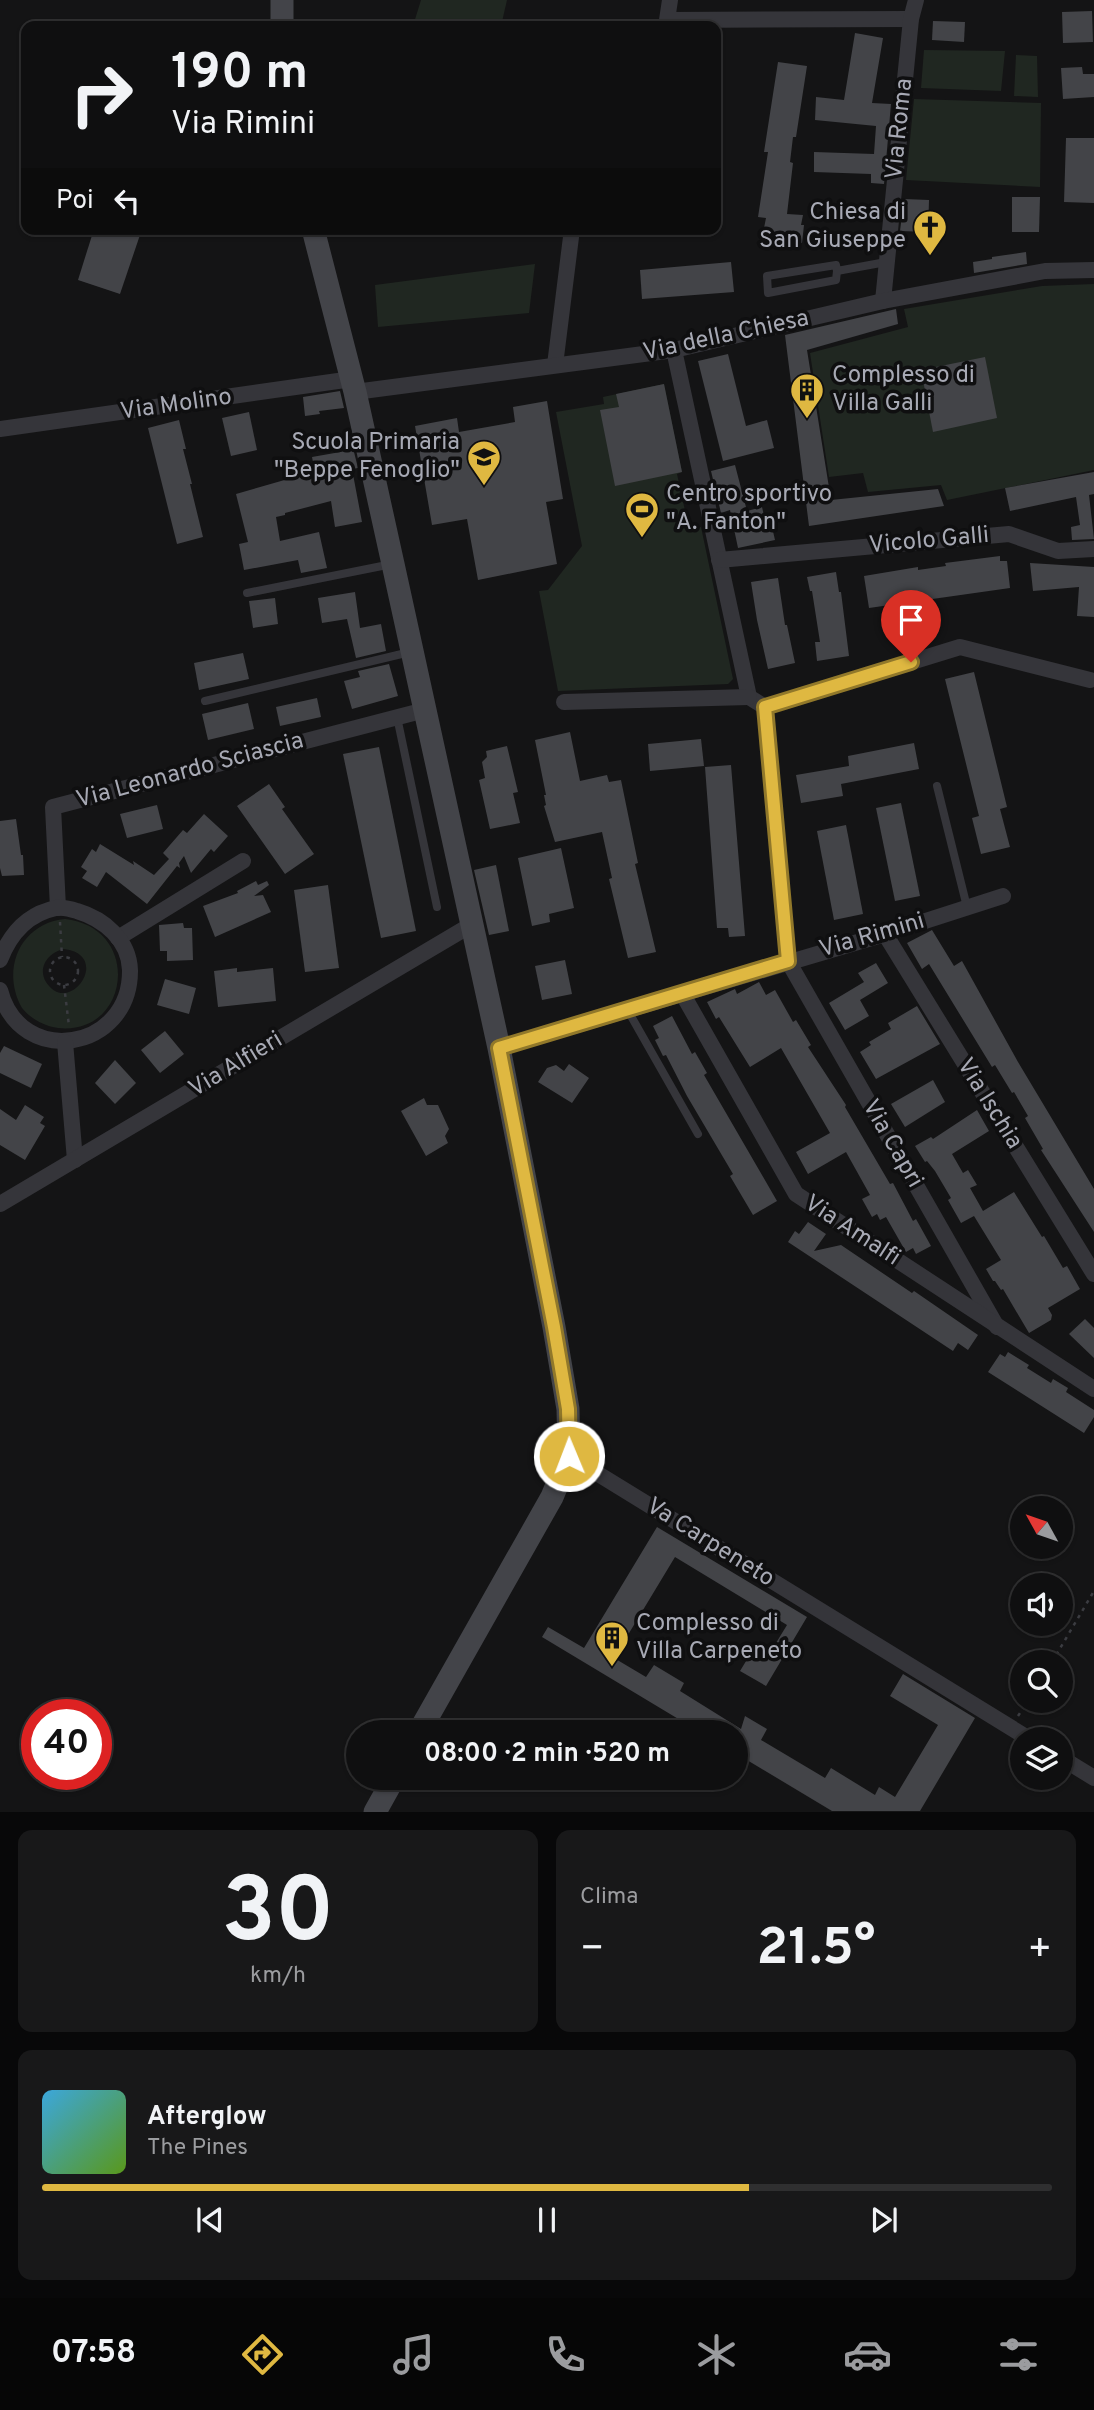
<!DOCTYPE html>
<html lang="it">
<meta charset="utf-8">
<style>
body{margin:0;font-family:Overpass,sans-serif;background:#181819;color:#f1f3f6;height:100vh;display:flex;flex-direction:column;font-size:26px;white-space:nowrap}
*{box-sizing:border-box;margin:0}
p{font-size:23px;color:#9b9c9f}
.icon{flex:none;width:38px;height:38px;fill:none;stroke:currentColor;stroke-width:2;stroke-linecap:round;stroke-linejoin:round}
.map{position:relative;height:1812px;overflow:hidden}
.drawer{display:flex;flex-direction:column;gap:18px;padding:18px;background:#080809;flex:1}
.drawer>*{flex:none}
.banner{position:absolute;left:21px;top:21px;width:700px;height:214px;border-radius:14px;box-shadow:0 2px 5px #0004,0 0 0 2px #2f2f30;background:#0f0f10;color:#f1f3f6;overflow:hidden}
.needle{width:46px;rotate:310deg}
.controls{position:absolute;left:1010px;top:1496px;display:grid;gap:14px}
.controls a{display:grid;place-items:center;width:63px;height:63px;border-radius:50%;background:#0f0f10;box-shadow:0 2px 5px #0004,0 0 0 2px #2f2f30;font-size:35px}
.speed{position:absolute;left:21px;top:1699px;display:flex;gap:14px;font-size:35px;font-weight:700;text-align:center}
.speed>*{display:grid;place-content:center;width:91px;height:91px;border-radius:50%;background:#0f0f10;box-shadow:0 2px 5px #0004,0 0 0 2px #2f2f30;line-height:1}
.speed .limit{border:10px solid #d22;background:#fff;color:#111}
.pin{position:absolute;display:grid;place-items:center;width:60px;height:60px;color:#fff;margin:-72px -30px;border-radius:50% 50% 50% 0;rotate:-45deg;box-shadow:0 0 7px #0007}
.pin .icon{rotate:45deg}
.me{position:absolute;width:77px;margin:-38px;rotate:359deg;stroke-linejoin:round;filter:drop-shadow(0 0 5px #0008)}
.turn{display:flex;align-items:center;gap:24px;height:147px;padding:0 35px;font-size:32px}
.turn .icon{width:91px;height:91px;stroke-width:2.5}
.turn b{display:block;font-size:49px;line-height:60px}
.then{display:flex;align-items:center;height:66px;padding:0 35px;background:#0003;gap:14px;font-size:26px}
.big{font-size:52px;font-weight:700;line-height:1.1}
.drawer .card{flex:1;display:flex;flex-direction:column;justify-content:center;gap:10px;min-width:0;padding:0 24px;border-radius:14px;background:#181819}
.drawer .dial{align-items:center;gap:0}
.dial b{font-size:91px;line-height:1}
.song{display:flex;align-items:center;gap:21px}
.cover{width:84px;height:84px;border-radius:10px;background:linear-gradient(135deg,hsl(200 70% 55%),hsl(90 70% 35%))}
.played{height:7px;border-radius:4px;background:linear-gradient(90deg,#dfb841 70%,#2f2f30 70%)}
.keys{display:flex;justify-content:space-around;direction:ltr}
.heat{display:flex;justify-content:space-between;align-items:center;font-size:38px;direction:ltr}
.drawer .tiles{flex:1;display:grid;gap:18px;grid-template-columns:1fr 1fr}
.card:last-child{grid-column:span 2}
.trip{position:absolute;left:346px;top:1720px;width:402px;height:70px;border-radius:35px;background:#0f0f10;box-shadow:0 2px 5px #0004,0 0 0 2px #2f2f30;font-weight:700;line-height:70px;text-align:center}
.tab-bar{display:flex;height:112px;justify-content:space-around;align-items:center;background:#060606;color:#9b9c9f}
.tab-bar .icon{width:49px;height:49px}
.tab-bar .active{color:#dfb841}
.tab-bar b{font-size:32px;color:#f1f3f6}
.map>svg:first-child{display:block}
.green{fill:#202721;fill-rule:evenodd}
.building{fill:#434448}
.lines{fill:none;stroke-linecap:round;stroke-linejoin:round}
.path{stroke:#3b3c41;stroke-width:2.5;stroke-dasharray:3.5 5;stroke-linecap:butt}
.lane{stroke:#35353a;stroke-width:8}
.street{stroke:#35353a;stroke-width:16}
.secondary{stroke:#434449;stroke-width:23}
.route-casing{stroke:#91782a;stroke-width:18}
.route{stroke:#dfb841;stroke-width:12}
.labels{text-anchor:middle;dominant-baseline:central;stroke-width:7;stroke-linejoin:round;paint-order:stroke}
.street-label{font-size:24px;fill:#a7a9b4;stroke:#0f0f10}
.poi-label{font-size:24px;fill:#a7a9b4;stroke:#0f0f10;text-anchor:start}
</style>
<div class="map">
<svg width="1094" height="1812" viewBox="0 0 1094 1812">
<rect width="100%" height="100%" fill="#141415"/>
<g class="green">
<path d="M421 0H507L501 26H413Z"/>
<path d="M924 50 1005 51 1001 91 921 88Z"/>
<path d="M1016 55 1037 56 1038 97 1014 96Z"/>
<path d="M914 99 1041 103 1040 187 906 180Z"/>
<path d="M535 264 529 313 378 327 375 285Z"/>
<path d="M1094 284V470L947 500 941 485 868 492 863 473 829 477 810 353 908 327 904 309 1042 286Z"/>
<path d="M664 384 682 472 677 474 689 529 701 527 733 679 728 684 558 691 539 591 548 590 582 546 556 412 604 404 603 397Z"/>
<path d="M65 919C143 928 130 1036 58 1028 44 1026 31 1019 22 1008 0 969 21 923 65 919ZM64 949C113 955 69 1018 46 982 37 967 49 952 64 949Z"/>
</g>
<g class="building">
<path d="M1092 11 1093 42 1063 43 1062 12Z"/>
<path d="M933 21 965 22 964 42 932 40Z"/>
<path d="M855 33 883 38 872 103 891 104 884 184 871 183V174L814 172V152L874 154 876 126 815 120 816 97 844 100Z"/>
<path d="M778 62 807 66 796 137H793L790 162 793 163 787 214 803 215 801 225H804L802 243 786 241 784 244H772V239L762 238 766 218 758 217 768 152H764Z"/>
<path d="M1082 67 1083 74H1094V97L1063 99 1061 68Z"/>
<path d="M1066 138H1094V203L1064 202Z"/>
<path d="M1012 197H1040L1039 232H1012Z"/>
<path d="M904 199 929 200 928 232 900 231Z"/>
<path d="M94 229H142L120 294 78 280Z"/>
<path d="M1026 252 1027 264 974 273 973 262 992 259V257Z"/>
<path d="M731 262 734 292 642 299 640 270Z"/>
<path d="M896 309 898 324 807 350 831 500 938 489 944 506 809 526 785 335Z"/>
<path d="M728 354 746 426 767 420 774 448 723 461 698 361Z"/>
<path d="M985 357 997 418 933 432 921 370Z"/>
<path d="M664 384 682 472 615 486 600 410 619 407 616 394Z"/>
<path d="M340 391 344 408 319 411 320 414 305 416 303 397Z"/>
<path d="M547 401 563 499 546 502 557 564 478 580 467 519 432 525 415 426 457 418 459 432 515 422 513 407Z"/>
<path d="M249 412 257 450 231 456 222 418Z"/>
<path d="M179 420 186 449H183L192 484H190L203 537 177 544 148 428Z"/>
<path d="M350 436 358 468 352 469 362 522 335 527 331 501 285 513V515L276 517 280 541 319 532 327 568 301 573 298 560 244 570 239 544 248 542 236 494 288 479 285 469 313 462 312 457 346 451 344 438Z"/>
<path d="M735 465 747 511 762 507 767 528 772 527 775 540 738 548 730 510 721 513 711 471Z"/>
<path d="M1094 472V494L1089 495 1094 539 1072 540 1071 527 1080 525 1076 497 1010 511 1005 488Z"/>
<path d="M1000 556V561H1007L1010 588 869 608 864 576 918 567V570L946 566 945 563Z"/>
<path d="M1030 563 1094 567V617L1077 616 1079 587 1033 591Z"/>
<path d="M836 572 839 592H841L849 656 817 661 815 642H820L812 591H810L807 577Z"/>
<path d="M778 578 785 625H787L795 663 768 669 757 620 751 582Z"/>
<path d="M355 592 360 628 381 624 386 651 356 658 347 619 322 623 318 598Z"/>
<path d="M275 598 278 624 253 628 249 601Z"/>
<path d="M243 653 249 679 199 690 194 663Z"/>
<path d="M389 664 398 696 352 709 344 681 360 677 358 671Z"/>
<path d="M974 672 1007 807 1000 809 1010 847 981 854 972 818 979 816 945 679Z"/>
<path d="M317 698 321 717 280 726 276 707Z"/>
<path d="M248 703 254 729 208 740 202 714Z"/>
<path d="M570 732 580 781 607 775 609 782 621 780 638 863 635 864 656 952 628 958 609 879 612 878 602 832 555 842 544 806 546 805 544 795H546L535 740Z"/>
<path d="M701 739 704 766 650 771 648 744Z"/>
<path d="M914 743 919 769 841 784 843 796 801 803 796 775 849 766 848 756Z"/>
<path d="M507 746 518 792 513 793 520 823 490 829 479 780 485 778 482 762 487 757 486 751Z"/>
<path d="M379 747 416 931 381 938 343 754Z"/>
<path d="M731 765 745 936 729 937 728 928H717L705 767Z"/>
<path d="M269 784 285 807 282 809 314 854 285 874 237 806Z"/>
<path d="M901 803 920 896 895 901 876 808Z"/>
<path d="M157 805 163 829 127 838 120 814Z"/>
<path d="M204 814 228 836 214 852 211 849 191 873 184 856 179 863 180 868 177 866 147 904 106 872 97 887 82 878 87 871 81 867 92 849 96 852 100 844 134 865 133 861 154 875 169 859 163 853 183 830 187 833Z"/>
<path d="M16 819 21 855H23L24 875 2 876 0 868V821Z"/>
<path d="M846 825 863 914 834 920 817 831Z"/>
<path d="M561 848 574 908 549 914 550 922 532 926 518 858Z"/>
<path d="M496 865 509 931 489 935 474 870Z"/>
<path d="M256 881 258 885 267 881 269 885 254 896 263 895 271 912 215 937 203 906 238 893 237 891Z"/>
<path d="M328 885 339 968 305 972 294 890Z"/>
<path d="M183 923 184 928H192L193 960 167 961V951H160L159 925Z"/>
<path d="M932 930 954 966 962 961 1018 1062 1094 1189V1232L1041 1150 1043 1149 1025 1118 1028 1116 1014 1092 1012 1093 995 1065 992 1067 929 964 922 969 907 943Z"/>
<path d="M565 960 572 994 542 1000 535 966Z"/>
<path d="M876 963 888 983 860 1000 869 1016 845 1030 829 1003 864 982 858 973Z"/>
<path d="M237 968V972L273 968 276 1001 218 1007 214 971Z"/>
<path d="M165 979 196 988 189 1014 157 1005Z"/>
<path d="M759 982 766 995 775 990 793 1022 796 1020 811 1045 808 1047 846 1105 845 1107 890 1184 893 1183 913 1221 916 1219 931 1246 916 1254 913 1248 906 1252 886 1217 880 1220 877 1214 872 1217 862 1199 870 1195 846 1152 808 1174 796 1152 830 1133 781 1048 750 1067 719 1017 716 1019 707 1002 735 989 737 994Z"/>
<path d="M917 1006 940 1044 876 1079 860 1052 871 1045 869 1042 891 1029 888 1023Z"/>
<path d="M672 1016 692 1054 695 1052 707 1073 704 1075 777 1201 753 1215 730 1176 733 1174 687 1096 666 1055 663 1056 655 1040 659 1038 653 1026Z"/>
<path d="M165 1031 184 1054 160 1073 141 1050Z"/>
<path d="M4 1046 42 1064 31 1088 0 1073V1053Z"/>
<path d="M115 1060 136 1083 115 1104 95 1083Z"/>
<path d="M569 1064 589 1078 572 1103 538 1082 547 1068 556 1065 564 1071Z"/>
<path d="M933 1080 945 1102 905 1127 891 1104Z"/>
<path d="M424 1098 427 1105H438L449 1129 445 1136 448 1143 426 1156 401 1111Z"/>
<path d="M25 1105 44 1117 40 1123 45 1126 25 1160 0 1145V1109L16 1120Z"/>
<path d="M977 1110 989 1131 952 1154 963 1173 968 1170 977 1185 970 1188 983 1211 1014 1192 1042 1237 1044 1236 1063 1268 1067 1266 1080 1289 1048 1308 1052 1315 1051 1320 1029 1333 1003 1289 1001 1290 995 1281H993L986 1269 1001 1260 974 1216 961 1223 948 1200 951 1198 935 1171 927 1161 925 1162 915 1146 931 1137 933 1139Z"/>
<path d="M808 1222 826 1234 814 1251 841 1245 912 1293 914 1291 978 1335 968 1350 958 1343 953 1351 788 1242 795 1231 799 1234Z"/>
<path d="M1085 1319 1094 1328V1358L1069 1334Z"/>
<path d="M1008 1352 1029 1365 1027 1368 1051 1383 1053 1379 1068 1388 1066 1392 1094 1410V1417L1084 1433 988 1372 1000 1354 1005 1357Z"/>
<path d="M657 1527 807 1617 766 1686 740 1671 754 1648 768 1656 787 1625 675 1557 614 1658 646 1677 654 1665 684 1683 680 1691 741 1729 745 1716 767 1729 761 1740 825 1778 831 1768 875 1795 879 1787 895 1797 938 1725 890 1696 903 1674 975 1718 920 1811H832L737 1754V1732H700L542 1637 548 1627 584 1648Z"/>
</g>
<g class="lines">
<g class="path">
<path d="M60 922 62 957"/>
<circle cx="64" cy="971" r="14"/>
<path d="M64 985 69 1026"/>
<path d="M1052 1662 1094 1591"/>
<path d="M1018 1716 1028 1701"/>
</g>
<g class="lane">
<path d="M837 271 836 280 768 293 767 276 836 265 837 271 886 262"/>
<path d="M247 593 392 564"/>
<path d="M205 701 410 652"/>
<path d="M397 717 437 907"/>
<path d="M937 786 967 907"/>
<path d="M627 1009 698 1134"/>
</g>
<g class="street">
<path d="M670 0 667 20 911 19"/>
<path d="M883 301 911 19 916 0"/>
<path d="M674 350 749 697 765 707"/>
<path d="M555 365 572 229"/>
<path d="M355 392 674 350 883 301 1045 271 1094 270"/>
<path d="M0 429 352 379"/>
<path d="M719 560 1009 534 1058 551 1094 549"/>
<path d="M564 702 749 697"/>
<path d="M765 707 788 961 997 1327"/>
<path d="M765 707 960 647 1090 680"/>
<path d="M58 908 53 807 425 710"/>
<path d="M885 934 1094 1274"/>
<path d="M118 938 243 861"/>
<path d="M0 960C10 934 27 914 56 908 62 907 71 909 77 911 104 919 129 940 130 970 131 1051 20 1069 0 990"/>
<path d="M682 993 796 1194 1094 1389"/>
<path d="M65 1042 75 1160"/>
<path d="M499 1048 885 934 1003 896"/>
<path d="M0 1204 471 925"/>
<path d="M569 1456 1031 1740"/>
<path d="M1060 1757 1094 1778"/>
</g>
<g class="secondary">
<path d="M282 26V0"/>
<path d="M313 229 355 392 393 564 499 1048 554 1327 568 1409 569 1456 552 1497 419 1732"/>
<path d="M375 1812 394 1778"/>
</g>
</g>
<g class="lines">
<g class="route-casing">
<path id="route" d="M569 1456 568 1409 554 1327 499 1048 788 961 765 707 911 662"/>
</g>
<use href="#route" class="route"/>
</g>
<defs>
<g id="church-pin" transform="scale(1.75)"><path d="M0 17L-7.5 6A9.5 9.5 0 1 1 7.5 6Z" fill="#dfb841" stroke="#0f0f10"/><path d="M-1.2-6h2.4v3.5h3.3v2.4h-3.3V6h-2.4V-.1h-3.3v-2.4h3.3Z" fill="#111"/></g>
<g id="building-pin" transform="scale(1.75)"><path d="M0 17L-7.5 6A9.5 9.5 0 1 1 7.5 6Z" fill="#dfb841" stroke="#0f0f10"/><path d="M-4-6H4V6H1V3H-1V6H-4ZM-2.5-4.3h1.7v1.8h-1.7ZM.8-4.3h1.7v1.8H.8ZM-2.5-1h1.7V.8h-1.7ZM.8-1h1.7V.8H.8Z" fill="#111"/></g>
<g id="school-pin" transform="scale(1.75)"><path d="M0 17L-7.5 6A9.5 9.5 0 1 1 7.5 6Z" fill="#dfb841" stroke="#0f0f10"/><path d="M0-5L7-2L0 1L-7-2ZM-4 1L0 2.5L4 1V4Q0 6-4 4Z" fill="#111"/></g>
<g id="stadium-pin" transform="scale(1.75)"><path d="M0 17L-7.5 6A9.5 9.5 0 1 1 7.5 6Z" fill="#dfb841" stroke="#0f0f10"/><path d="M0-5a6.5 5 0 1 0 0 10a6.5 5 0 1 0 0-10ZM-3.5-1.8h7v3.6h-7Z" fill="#111"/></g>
</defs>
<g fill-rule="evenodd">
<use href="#church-pin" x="930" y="227"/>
<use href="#building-pin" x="807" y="390"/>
<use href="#school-pin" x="484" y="457"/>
<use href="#stadium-pin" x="642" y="509"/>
<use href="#building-pin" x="612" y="1638"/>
</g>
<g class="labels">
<g class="street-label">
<text transform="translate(900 129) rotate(-84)">Via Roma</text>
<text transform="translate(726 336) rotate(-12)">Via della Chiesa</text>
<text transform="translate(176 405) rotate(-8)">Via Molino</text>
<text transform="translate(929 541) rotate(-5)">Vicolo Galli</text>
<text transform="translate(190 771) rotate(-15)">Via Leonardo Sciascia</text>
<text transform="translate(872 936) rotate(-16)">Via Rimini</text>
<text transform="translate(236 1065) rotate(-31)">Via Alfieri</text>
<text transform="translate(989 1104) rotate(58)">Via Ischia</text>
<text transform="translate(892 1144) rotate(60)">Via Capri</text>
<text transform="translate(852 1231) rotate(33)">Via Amalfi</text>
<text transform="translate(710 1543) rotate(32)">Va Carpeneto</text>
</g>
<g class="poi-label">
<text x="906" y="213" text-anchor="end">Chiesa di<tspan x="906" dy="28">San Giuseppe</tspan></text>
<text x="832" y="376">Complesso di<tspan x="832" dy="28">Villa Galli</tspan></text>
<text x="460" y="443" text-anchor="end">Scuola Primaria<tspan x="460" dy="28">"Beppe Fenoglio"</tspan></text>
<text x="666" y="495">Centro sportivo<tspan x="666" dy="28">"A. Fanton"</tspan></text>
<text x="636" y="1624">Complesso di<tspan x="636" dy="28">Villa Carpeneto</tspan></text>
</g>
</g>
</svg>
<div class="controls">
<a><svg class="needle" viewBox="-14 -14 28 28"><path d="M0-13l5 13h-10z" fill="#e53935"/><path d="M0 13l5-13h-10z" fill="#9b9c9f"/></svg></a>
<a><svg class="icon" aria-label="sound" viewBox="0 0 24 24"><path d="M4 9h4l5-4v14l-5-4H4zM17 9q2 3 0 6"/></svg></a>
<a><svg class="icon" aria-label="search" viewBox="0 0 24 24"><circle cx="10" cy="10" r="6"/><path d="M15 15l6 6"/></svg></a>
<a><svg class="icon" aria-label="layers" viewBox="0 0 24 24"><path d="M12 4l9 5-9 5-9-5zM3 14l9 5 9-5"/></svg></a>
</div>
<div class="speed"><div class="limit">40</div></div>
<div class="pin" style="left:911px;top:662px;background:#d93025"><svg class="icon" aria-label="arrive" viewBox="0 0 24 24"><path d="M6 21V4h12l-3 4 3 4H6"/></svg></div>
<svg class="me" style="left:569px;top:1456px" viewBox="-20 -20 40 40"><circle r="17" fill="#dfb841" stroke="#fff" stroke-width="3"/><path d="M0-11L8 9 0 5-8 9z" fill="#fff"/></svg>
<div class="trip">08:00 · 2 min · 520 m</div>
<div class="banner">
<div class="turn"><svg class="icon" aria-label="right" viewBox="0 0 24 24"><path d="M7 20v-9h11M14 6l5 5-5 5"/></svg><div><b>190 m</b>Via Rimini</div></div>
<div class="then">Poi<svg class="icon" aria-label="left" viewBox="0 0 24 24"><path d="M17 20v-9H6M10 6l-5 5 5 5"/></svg></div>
</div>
</div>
<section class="drawer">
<div class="tiles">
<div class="card dial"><b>30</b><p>km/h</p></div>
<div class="card"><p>Clima</p>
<div class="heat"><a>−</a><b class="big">21.5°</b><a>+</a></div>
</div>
<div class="card">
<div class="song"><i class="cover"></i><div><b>Afterglow</b><p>The Pines</p></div></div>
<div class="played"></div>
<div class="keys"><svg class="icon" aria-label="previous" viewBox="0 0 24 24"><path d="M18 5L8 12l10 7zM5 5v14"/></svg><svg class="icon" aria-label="pause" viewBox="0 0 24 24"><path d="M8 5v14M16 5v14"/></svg><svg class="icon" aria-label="next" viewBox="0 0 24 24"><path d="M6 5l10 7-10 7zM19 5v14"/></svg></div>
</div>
</div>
</section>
<nav class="tab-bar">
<b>07:58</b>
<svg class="icon active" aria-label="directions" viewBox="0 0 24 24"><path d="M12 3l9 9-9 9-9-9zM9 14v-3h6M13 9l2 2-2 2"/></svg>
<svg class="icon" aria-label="music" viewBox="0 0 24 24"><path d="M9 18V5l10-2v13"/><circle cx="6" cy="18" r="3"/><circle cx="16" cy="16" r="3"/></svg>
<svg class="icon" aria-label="phone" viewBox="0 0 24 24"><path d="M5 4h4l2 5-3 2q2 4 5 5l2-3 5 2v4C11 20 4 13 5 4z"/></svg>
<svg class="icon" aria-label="climate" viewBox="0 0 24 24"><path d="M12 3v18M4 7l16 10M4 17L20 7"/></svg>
<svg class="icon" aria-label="car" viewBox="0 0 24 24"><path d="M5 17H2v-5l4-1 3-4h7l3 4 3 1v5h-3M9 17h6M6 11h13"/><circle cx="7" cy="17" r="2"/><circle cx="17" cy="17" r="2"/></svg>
<svg class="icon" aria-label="filters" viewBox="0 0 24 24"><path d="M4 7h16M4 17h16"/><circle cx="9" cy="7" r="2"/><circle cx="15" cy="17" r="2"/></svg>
</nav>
